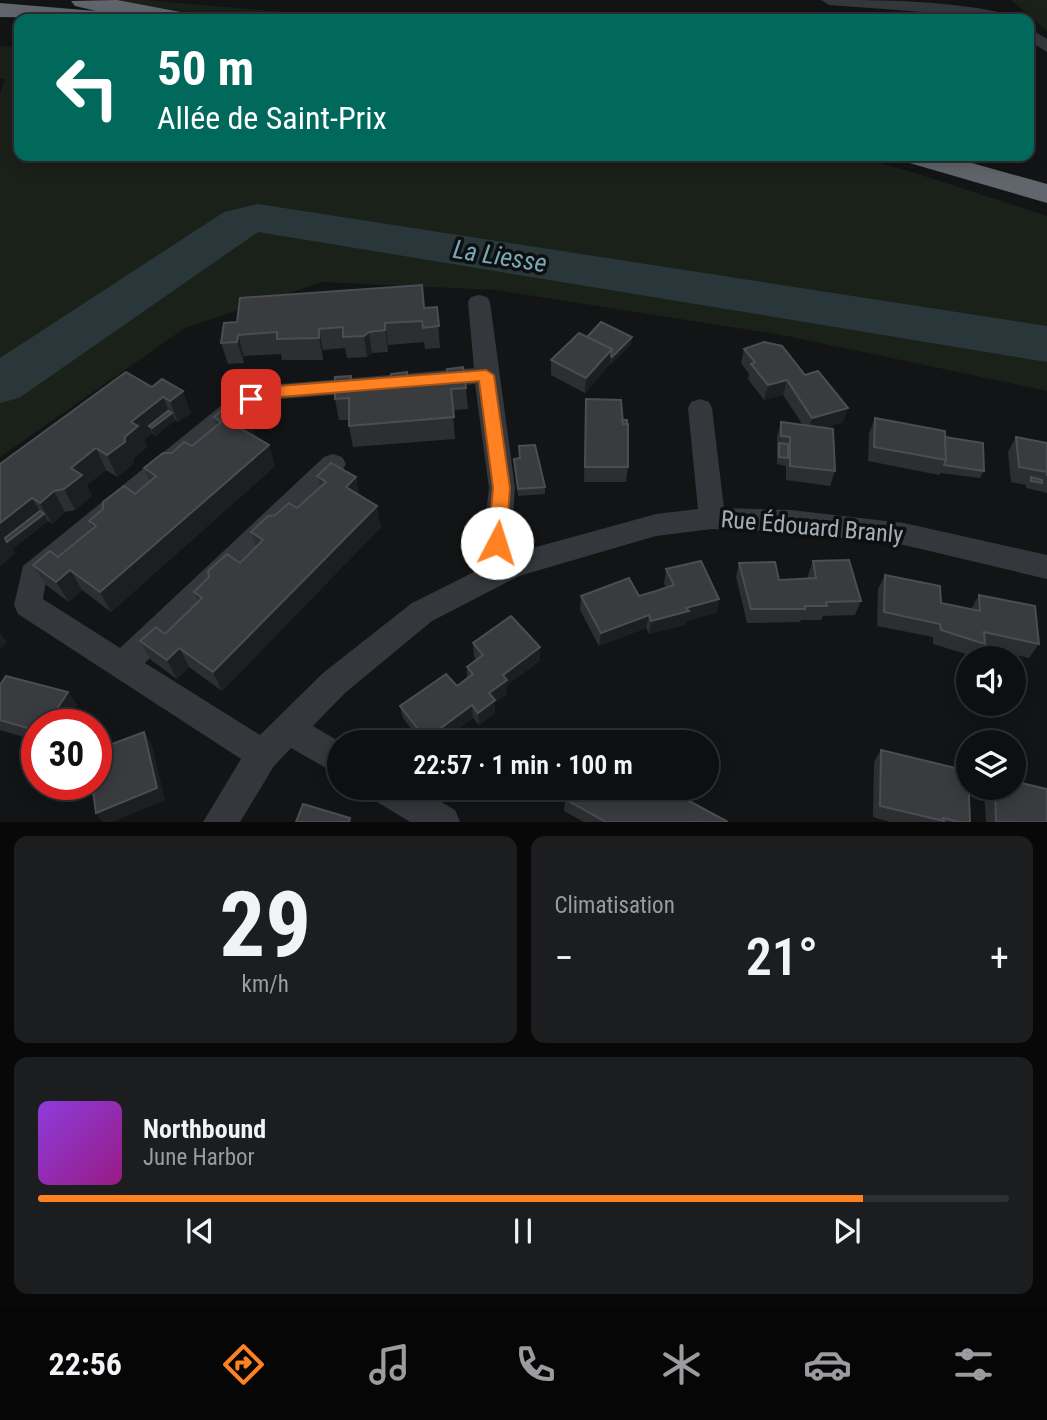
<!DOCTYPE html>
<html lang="fr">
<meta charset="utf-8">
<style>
body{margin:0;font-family:"Roboto Condensed",sans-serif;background:#1c1d1e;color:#f1f3f6;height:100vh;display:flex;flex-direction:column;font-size:26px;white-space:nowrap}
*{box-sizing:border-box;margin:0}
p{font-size:23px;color:#9b9c9f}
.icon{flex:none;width:38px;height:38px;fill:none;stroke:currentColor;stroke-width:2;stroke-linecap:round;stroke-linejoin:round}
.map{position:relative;height:822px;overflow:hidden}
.drawer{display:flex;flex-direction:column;gap:14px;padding:14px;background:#080809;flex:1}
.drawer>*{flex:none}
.top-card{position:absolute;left:14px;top:14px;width:1020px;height:147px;border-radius:14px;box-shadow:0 4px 18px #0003,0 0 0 2px #2e2f30;background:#00695c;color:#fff;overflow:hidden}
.buttons{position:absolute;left:956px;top:646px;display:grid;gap:14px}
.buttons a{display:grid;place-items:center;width:70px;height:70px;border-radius:50%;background:#0e0f10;box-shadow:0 4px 18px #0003,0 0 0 2px #2e2f30;font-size:35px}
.speed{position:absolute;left:21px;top:709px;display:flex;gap:14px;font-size:35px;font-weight:700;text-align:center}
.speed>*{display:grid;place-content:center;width:91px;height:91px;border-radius:50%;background:#0e0f10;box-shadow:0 4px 18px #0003,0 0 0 2px #2e2f30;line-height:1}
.speed .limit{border:10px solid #d22;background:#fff;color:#111}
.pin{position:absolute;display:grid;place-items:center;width:60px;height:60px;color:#fff;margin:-30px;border-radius:14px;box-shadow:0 4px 10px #0006}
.me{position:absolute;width:77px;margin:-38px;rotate:5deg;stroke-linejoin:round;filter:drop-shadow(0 0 5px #0008)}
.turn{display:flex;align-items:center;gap:24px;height:147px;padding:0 28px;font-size:32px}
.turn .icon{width:91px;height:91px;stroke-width:2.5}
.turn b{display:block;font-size:49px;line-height:60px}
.big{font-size:52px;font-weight:600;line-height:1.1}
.drawer .widget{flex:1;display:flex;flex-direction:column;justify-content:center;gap:10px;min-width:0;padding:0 24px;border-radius:14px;background:#1c1d1e}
.drawer .dial{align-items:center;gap:0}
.dial b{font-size:91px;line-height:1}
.song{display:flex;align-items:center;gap:21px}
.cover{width:84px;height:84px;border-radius:10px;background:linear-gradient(135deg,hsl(270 70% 55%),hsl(310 70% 35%))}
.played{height:7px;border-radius:4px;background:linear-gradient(90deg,#ff8122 85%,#2e2f30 85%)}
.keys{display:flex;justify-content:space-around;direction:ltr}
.heat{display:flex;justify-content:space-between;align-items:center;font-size:38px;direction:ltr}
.drawer .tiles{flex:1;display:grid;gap:14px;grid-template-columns:1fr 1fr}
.widget:last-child{grid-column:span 2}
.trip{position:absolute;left:327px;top:730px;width:392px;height:70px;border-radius:35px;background:#0e0f10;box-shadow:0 4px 18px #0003,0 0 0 2px #2e2f30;font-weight:600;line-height:70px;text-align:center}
.tabs{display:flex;height:112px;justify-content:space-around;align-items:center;background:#060606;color:#9b9c9f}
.tabs .icon{width:49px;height:49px}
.tabs .current{color:#ff8122}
.tabs b{font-size:32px;color:#f1f3f6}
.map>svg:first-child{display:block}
.green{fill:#1a2119}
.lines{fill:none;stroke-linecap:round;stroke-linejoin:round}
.river{fill:#29373a;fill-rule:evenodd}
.street{fill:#34373b;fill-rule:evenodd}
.highway{fill:#60666c;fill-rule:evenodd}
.wall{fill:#2c2e31}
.shaded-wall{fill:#1d1e20}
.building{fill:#393b3f;stroke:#4a4d52;stroke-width:2}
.route{fill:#ff8122;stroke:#a65416;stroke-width:2}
.labels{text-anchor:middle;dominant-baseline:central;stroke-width:7;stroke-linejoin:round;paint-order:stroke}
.street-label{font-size:24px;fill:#a4aeb7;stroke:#0e0f10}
.water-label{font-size:26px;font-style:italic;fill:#78a7b5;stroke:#0e0f10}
</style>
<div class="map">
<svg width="1047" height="822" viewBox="0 0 1047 822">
<rect width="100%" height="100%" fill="#131415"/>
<g class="green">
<path d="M106 0H147L360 19H235Z"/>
<path d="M1011 0H1047V31Z"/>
<path d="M0 46 19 47V156H848L906 170 1047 216V391L782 335 496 290 322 282 185 328 0 457V94L5 79 0 78Z"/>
</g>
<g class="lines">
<path class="river" d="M258 204 1047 326V362L258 232 19 398 0 403V358L224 212Z"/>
<g class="street">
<path d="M821 0C885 0 954 0 1015 16L1018 19 829 5Z"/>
<path d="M1029 28 1047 39V52L1029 41Z"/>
<path d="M479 295 487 297 490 302 515 488 511 541 518 552 656 514 698 509 688 408 691 402 700 399 709 402 712 408 724 508 791 510 904 523 1047 555V579L904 545 791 532 712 529 656 536 519 576 432 621 345 693 313 726 340 742V776L291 748 274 766 240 822H203L241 759 18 614 14 605 23 566 228 400 256 386 474 368 468 302 471 297ZM475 384 489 488 483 543 494 562 412 603 323 673 260 735 145 663 342 471 346 464 342 457 333 454 324 457 120 648 43 599 46 580 246 412 269 400Z"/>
<path d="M369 788H417L455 810 460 822H410L374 800Z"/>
</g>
<g class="highway">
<path d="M117 0 181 12 190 14 193 19H143L119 15 122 19 0 17V3L96 11 75 6 71 1Z"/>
<path d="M902 156H947L1047 184V203L906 162Z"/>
</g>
</g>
<g class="wall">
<path d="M437 307 440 348 425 349 424 342 388 345V352L372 353 367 357 347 358 345 348 323 350V360H282L281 354 244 356V363L228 364 221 343 224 323Z"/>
<path d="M587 337H632L631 344 611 364H610L585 393 551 375V360Z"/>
<path d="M744 349 843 422 824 428 835 471 830 486 786 480V466L777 464V437L781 422 803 425 783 395 764 400 748 379 749 374 741 363Z"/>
<path d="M126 372 191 413 178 422 175 420 155 436 152 433 144 440 147 447 134 458V463L117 477 106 470 87 485 92 496 75 510 65 512 52 524 48 521 12 549 15 553 0 566V464Z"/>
<path d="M351 376 353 387 408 382 466 388 468 409 453 410 455 439 353 447 349 426V420H339L335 399Z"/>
<path d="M586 399 622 420 628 467 626 482H584Z"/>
<path d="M214 417 256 437 275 466 111 612 82 590 69 602 46 585 33 565 58 557 93 528 89 521 135 494 150 481 144 468 172 453 192 446 216 426Z"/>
<path d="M875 418 945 437 984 471 980 478 940 473 939 475 868 461 869 433Z"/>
<path d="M1016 437 1047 443V493L1026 488V485L1011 482 1008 452Z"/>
<path d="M519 446 545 487V494L518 496 514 459H519Z"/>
<path d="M317 476 356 477 359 495 381 527 222 691 189 667 177 679 151 660 140 641 165 634 198 602 194 592 240 563 256 547 251 532 275 515 297 508 320 487Z"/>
<path d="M813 561 861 601 855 615 823 616 821 620H801L800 622 747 623 736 577 739 563 779 580 808 578V575Z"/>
<path d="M666 569 719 599 716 613 686 621 685 625 649 634 646 628 599 646 580 610 581 596H639L666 588 664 583Z"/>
<path d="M885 575 941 603 971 609 979 595 1039 644 1029 658 983 647 976 657 933 644V637L877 626 878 589Z"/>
<path d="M473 643 540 661 507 685V694L495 702V713L479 725 473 718 441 742H421L403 718 400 706 457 686 467 678V667L476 660 474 656Z"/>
<path d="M0 685 68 692 77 705 37 724V741L0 730Z"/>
<path d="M881 750 970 822H890L873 817 874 762Z"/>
<path d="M985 788H1013L1047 822H986L984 789Z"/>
<path d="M656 797 728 822H584L564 811 565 799Z"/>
</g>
<g class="shaded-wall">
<path d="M385 323 388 345V352L385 330Z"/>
<path d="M319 329 323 350V360L319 338Z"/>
<path d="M369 332 372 353 367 357 364 336Z"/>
<path d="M238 335 244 356V363L237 342Z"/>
<path d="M632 337 631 344 611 364 612 357Z"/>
<path d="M612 349 610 364 585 393 586 378Z"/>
<path d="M787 380 783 395 764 400 768 385Z"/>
<path d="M183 391 191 413 178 422 170 401Z"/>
<path d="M163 397 170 414 172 413 175 420 155 436 149 426 152 433 144 440 147 447 134 458V463L117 477 107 455 125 437 131 422Z"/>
<path d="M848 408 843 422 808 433 812 418Z"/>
<path d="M251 419 257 441 240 428Z"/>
<path d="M269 445 275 466 111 612 100 592Z"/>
<path d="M96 448 106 470 87 485 92 496 75 510 64 489 71 468Z"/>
<path d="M356 477 360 498 346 487Z"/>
<path d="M54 491 65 512 52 524 40 503Z"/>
<path d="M32 498 42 515 44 514 48 521 12 549 15 553 0 566V523Z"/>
<path d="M377 506 381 527 222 691 213 672Z"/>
<path d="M70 570 82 590 69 602 56 582Z"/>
<path d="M719 599 716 613 686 621 685 625 649 634 651 621 686 608Z"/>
<path d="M649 615 646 628 599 646 601 633Z"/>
<path d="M211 618 180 649 189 667 177 679 167 660Z"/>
<path d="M0 633 7 642 0 649Z"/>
<path d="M540 647V661L507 685V694L495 702V713L479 725 478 713 489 693 503 675Z"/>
<path d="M68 692 77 705 65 724H47Z"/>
<path d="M472 705 473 718 441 742H427L426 739Z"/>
<path d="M144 732 152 744 165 800 113 822H102L96 813Z"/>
</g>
<g class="building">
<path d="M422 285 424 308 437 307 439 326 423 328 422 321 385 323V330L369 332 364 336 343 337V327L319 329V338L277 339V332L238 335 237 342 221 343 224 323 237 322 240 298Z"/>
<path d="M601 322 632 337 612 357 611 356 612 349 587 337Z"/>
<path d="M579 333 612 349 586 378 551 360Z"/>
<path d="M764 342 782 346 805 375 818 371 848 408 812 418 787 380 768 385 751 364 755 362 744 349Z"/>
<path d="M463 367 466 388 451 389 454 417 349 426V398L335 399V377L351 376V387L392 384 391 374 407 372 408 382 448 379 447 369Z"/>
<path d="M126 372 152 387 162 379 183 391 170 401 163 397 131 422 138 426 125 437V442L107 455 96 448 71 468 82 475 64 489 54 491 40 503 32 498 0 523V464Z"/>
<path d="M586 399 621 400 623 424H628V467H585Z"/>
<path d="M228 405 251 419 240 428 269 445 100 592 70 570 56 582 33 565 50 551 58 557 96 526 89 521 103 509V502L124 486 135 494 156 476 144 468 163 453H172L184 442 192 446 221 422 214 417Z"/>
<path d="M168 411 172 413 152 428 149 426Z"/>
<path d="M875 418 945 431 946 460 874 447Z"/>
<path d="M622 420H627V424H623Z"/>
<path d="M781 422 833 429 835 471 790 466V437L781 436Z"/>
<path d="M945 437 983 443 984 471 944 465 946 460Z"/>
<path d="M1016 437 1047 443V476V472L1019 467Z"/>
<path d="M779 443 788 444V458L779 457Z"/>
<path d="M535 445 545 487 518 489 514 459 520 458 519 446Z"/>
<path d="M331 463 356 477 346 487 377 506 213 672 179 648 167 660 140 641 156 627 165 634 202 598 194 592 209 577 208 571 227 554 240 563 263 540 251 532 268 516 275 515 289 503 297 508 326 482 317 476Z"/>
<path d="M1031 477 1042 480V483L1031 481Z"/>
<path d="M40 511 44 514 7 542 5 538Z"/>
<path d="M849 560 861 601 826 602 827 606H805V609H751L739 563 775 562 779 580 798 579 816 578 813 561Z"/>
<path d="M701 561 719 599 686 608 689 611 651 621 649 615 601 633 581 596 629 578 639 596 656 591 674 585 666 569Z"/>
<path d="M885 575 940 586 941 603 980 611 979 595 1035 606 1039 644 984 632 985 644 941 630 940 624 884 612Z"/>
<path d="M511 616 540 647 503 675 507 680 489 693 495 700 478 713 472 705 426 739 400 706 446 674 457 686 473 674 467 667 483 655 473 643Z"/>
<path d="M6 676 68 692 47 724H37V731L0 720V685Z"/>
<path d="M144 732 157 788 96 813 92 784H96V750Z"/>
<path d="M881 750 968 771 970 822H959L943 818 944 821 880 806Z"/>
<path d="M1013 781 1047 789V822H996L995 788H1013Z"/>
<path d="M90 784H92L93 794H92Z"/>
<path d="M571 788H638L656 797 660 788H665L728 822H606L565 799Z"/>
<path d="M303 804 350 818 349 822H296Z"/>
</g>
<path class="route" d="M486 370 494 375 510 488 506 543 503 548 497 550 491 548 488 543 493 488 479 381 267 398 251 405 243 399 245 395 265 387Z"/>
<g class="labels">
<g class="street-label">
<text transform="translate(812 527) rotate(5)">Rue Édouard Branly</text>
</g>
<g class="water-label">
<text transform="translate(500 256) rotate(9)">La Liesse</text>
</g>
</g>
</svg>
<div class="buttons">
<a><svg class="icon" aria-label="sound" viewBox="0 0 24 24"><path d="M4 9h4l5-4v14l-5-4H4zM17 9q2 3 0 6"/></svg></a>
<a><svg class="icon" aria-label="layers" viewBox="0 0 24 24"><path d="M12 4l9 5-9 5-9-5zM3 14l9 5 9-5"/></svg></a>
</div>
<div class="speed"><div class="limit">30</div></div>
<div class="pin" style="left:251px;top:399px;background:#d93025"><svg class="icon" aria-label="arrive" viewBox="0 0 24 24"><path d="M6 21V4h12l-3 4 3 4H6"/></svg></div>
<svg class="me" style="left:497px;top:543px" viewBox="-20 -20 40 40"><circle r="19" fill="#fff"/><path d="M0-13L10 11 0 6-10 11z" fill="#ff8122"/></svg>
<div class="trip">22:57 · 1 min · 100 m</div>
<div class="top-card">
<div class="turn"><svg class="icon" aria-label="left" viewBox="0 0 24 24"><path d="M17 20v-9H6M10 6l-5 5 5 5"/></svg><div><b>50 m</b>Allée de Saint-Prix</div></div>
</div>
</div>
<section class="drawer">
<div class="tiles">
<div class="widget dial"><b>29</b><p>km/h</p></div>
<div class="widget"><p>Climatisation</p>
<div class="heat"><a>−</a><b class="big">21°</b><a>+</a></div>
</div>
<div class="widget">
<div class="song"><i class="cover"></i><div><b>Northbound</b><p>June Harbor</p></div></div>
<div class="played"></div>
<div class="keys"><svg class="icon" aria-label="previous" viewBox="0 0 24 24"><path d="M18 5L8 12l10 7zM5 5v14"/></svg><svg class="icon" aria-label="pause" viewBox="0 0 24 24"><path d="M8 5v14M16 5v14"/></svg><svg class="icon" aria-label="next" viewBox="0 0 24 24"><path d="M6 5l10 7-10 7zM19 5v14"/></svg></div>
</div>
</div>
</section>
<nav class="tabs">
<b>22:56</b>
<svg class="icon current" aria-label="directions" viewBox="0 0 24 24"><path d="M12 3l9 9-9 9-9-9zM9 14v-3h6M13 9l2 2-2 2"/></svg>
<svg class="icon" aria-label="music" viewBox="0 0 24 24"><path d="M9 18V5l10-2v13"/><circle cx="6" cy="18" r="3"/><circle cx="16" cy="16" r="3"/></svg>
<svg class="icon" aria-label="phone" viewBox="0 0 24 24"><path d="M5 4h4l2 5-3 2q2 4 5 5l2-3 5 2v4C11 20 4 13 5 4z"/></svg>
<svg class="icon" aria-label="climate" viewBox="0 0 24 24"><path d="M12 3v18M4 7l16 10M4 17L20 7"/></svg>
<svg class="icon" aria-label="car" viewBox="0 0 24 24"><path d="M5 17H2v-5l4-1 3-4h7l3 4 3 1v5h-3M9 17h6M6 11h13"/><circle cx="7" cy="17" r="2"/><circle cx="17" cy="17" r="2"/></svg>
<svg class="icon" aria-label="filters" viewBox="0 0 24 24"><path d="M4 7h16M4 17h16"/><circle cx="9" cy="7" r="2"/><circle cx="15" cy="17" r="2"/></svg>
</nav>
